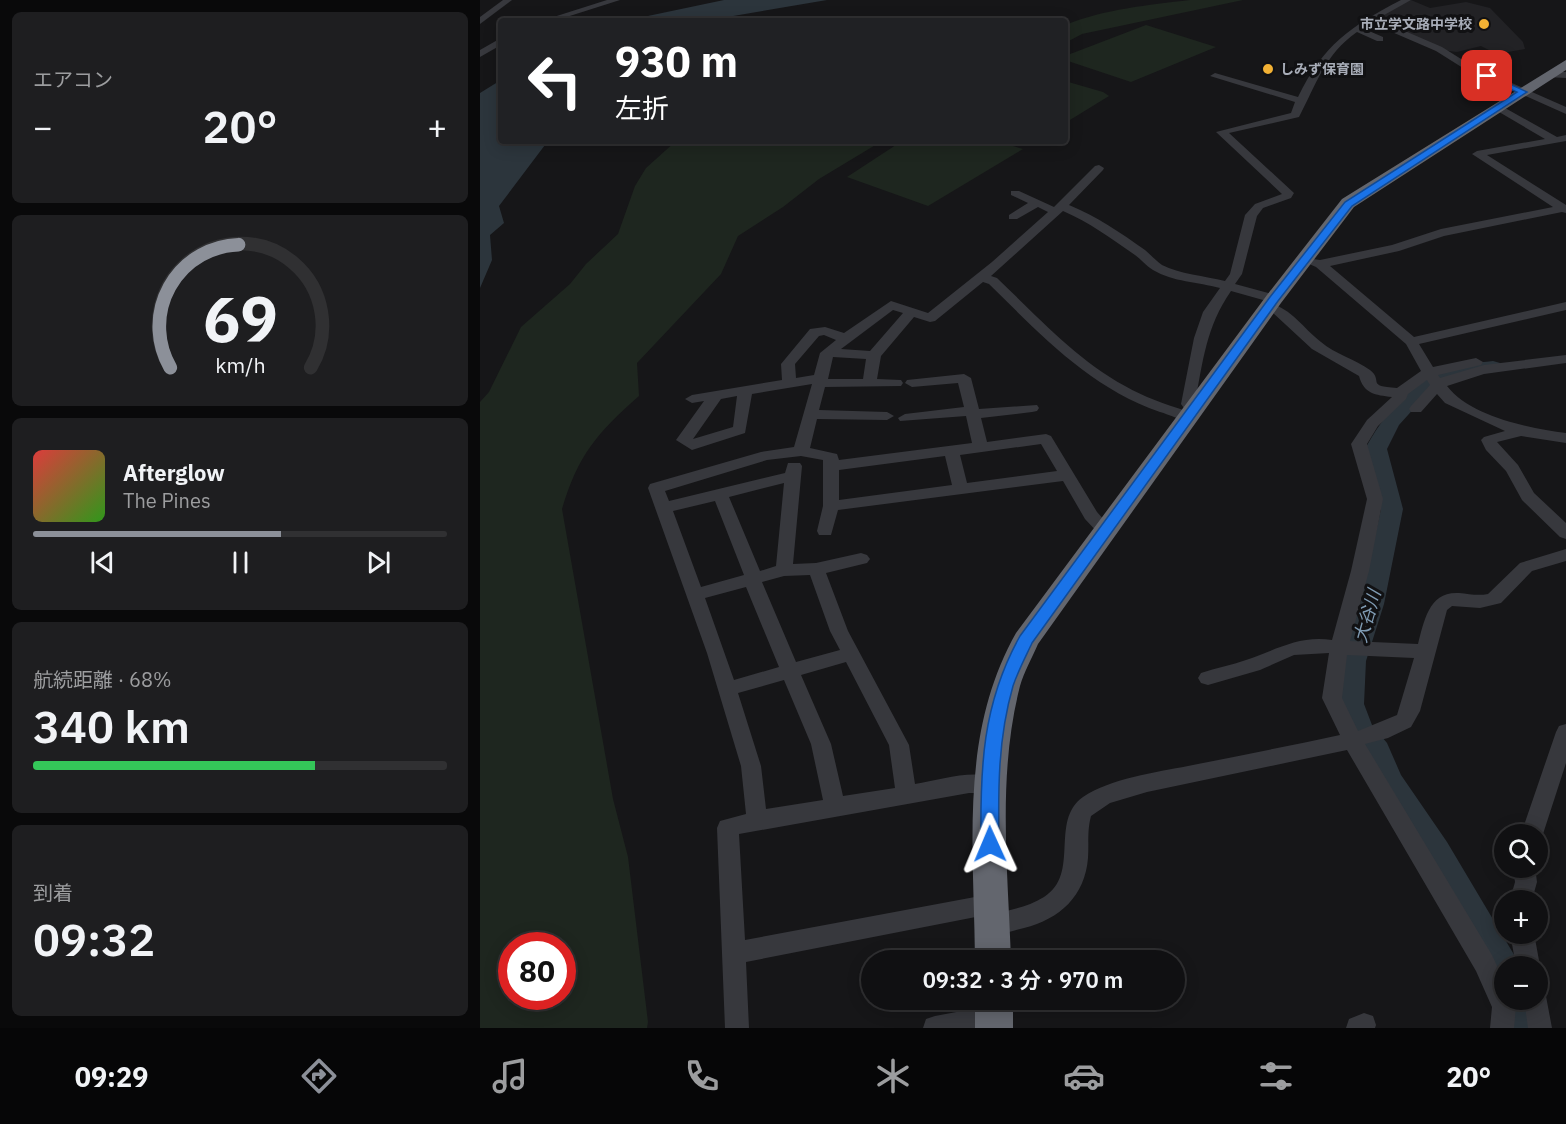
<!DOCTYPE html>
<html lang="ja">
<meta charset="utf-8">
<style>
body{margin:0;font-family:"IBM Plex Sans","Noto Sans JP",sans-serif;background:#1e1e20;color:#f1f3f6;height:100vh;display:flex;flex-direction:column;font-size:22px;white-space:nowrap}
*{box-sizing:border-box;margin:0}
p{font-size:20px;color:#9c9d9f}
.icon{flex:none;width:33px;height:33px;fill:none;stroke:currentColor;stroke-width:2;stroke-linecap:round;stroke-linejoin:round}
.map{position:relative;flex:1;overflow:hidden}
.side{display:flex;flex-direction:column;gap:12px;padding:12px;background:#09090a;width:480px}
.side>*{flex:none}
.banner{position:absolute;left:18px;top:18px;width:570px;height:126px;border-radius:6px;box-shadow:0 3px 15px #0003,0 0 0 2px #303032;background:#202124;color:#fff;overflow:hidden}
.fabs{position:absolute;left:1014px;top:824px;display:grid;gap:12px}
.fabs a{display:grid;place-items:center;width:54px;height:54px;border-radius:50%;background:#101012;box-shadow:0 3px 15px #0003,0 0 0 2px #303032;font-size:30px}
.speed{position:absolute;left:18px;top:932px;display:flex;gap:12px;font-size:30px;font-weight:700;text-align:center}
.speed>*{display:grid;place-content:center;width:78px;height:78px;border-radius:50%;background:#101012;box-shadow:0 3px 15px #0003,0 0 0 2px #303032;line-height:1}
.speed .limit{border:9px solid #d22;background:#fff;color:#111}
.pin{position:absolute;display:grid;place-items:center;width:51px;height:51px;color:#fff;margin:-26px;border-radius:12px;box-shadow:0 3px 9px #0006}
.me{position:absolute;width:66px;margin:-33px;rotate:359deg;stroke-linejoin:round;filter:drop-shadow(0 0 4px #0008)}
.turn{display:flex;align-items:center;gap:21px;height:126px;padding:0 18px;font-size:27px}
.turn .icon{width:78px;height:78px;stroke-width:2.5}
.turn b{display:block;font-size:42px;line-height:51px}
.big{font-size:45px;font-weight:600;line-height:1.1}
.side .card{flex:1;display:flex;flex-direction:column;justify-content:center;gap:9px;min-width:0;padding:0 21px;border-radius:9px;background:#1e1e20}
.side .dial{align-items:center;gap:0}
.dial svg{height:156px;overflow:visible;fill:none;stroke:#303032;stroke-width:7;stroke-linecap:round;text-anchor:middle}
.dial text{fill:#f1f3f6;stroke:none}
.song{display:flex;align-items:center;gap:18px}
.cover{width:72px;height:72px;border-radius:9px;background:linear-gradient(135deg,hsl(0 70% 55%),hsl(110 70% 35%))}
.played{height:6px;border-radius:3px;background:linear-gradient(90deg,#8c9099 60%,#303032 60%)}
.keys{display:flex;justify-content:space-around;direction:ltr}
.heat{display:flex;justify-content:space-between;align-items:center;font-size:33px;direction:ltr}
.charge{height:9px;border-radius:4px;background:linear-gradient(90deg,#34c759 68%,#303032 0)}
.trip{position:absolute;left:381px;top:950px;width:324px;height:60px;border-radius:30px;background:#101012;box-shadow:0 3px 15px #0003,0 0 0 2px #303032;font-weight:600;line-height:60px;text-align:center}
.menu{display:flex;height:96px;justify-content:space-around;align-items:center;background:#060607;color:#9c9d9f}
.menu .icon{width:42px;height:42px}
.menu .current{color:#8c9099}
.menu b{font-size:27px;color:#f1f3f6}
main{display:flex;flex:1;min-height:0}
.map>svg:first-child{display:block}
.built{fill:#222225}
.green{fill:#1e261f;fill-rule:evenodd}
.water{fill:#2c353c}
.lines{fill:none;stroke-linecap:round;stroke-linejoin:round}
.river{fill:#2c353c;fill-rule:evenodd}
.minor{fill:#37383d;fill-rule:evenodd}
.highway{fill:#63666e;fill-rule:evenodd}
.route{fill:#1a73e8;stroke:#114b97;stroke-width:1.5}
.poi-dot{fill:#f2b134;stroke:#111113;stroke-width:2}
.labels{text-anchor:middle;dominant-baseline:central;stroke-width:6;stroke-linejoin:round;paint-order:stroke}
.far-poi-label{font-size:14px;font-weight:bold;fill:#a8adb8;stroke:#111113;text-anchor:end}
.water-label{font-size:18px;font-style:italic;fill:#7f9bb3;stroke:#111113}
</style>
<main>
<section class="side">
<div class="card"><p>エアコン</p>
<div class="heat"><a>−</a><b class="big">20°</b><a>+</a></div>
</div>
<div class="card dial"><svg viewBox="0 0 100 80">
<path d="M14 69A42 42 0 1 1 86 69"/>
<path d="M14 69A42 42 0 0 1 49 6" stroke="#8c9099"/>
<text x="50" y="56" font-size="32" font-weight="700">69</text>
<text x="50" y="72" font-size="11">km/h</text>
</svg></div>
<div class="card">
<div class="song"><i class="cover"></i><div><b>Afterglow</b><p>The Pines</p></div></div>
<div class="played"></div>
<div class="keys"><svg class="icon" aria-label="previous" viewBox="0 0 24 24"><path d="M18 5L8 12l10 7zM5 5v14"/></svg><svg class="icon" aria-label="pause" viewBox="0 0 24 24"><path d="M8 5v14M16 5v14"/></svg><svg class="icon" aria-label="next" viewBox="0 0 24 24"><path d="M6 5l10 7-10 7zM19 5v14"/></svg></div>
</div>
<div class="card"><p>航続距離 · 68%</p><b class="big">340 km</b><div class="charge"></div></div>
<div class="card"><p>到着</p><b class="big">09:32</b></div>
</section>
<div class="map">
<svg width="1086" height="1028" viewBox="0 0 1086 1028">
<rect width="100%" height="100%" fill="#161618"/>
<path class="built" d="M931 0 950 8 986 2 1010 8 1043 42 1045 49 1017 54 1001 46 977 52 961 50 898 20 912 8Z"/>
<g class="green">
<path d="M710 0H763L602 34 585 43V25C625 9 668 5 710 0Z"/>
<path d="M666 25 736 47 651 82 585 60V56Z"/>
<path d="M585 81 623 92 629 96 585 123Z"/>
<path d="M196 141H402L339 179 303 207 258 236 241 274 157 363 159 396C117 433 98 455 82 509L133 799 148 857 168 1022 167 1028H0V402L9 392 41 327 90 284 106 264 138 234 155 186 166 168ZM32 945H82V996H32Z"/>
<path d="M422 141H516L543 149 448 206 367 177Z"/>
</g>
<g class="water">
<path d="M244 0H347L224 21H144Z"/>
<path d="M21 80V141H68L19 206 24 223 10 235 12 260 0 288V93Z"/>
</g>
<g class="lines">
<g class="river">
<path d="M1013 361 1020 363 1023 367 1020 371 973 378 937 405 919 425 907 449 923 509 904 604 886 661 884 704 892 725 907 743 921 775 967 842 1036 958 1039 966H1024V984L1012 980 945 860 900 789 886 757 870 738 858 704 860 661 880 604 901 509 885 449C902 418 928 383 962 369 977 363 997 363 1013 361Z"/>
<path d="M1024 992V999H1055L1063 1021 1061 1028H1027L1029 1021 1021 999Z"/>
</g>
<g class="minor">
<path d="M23 0H32L0 24V17Z"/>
<path d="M127 0H140L74 21H61Z"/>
<path d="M921 0H931L897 19 962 47 989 64 1086 107V114L983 68 956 51 891 23 882 28 903 37V41H897L877 32C845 54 836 85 819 117L749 133 814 193 811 198 783 208 777 216 762 274 755 284 799 296 801 299 794 303 751 291C726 327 723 361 715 403L721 411 716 415 715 420C704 423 691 415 680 412 609 387 561 335 509 284L503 282 455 321 450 322 434 317 401 356 397 379 421 380 423 383 421 386 345 387 339 410 407 412 414 416 407 420 337 419 330 448 357 454 359 460 492 443 486 416 420 421 418 418 425 414 484 407 478 383 432 387 425 383 427 380 484 374 491 378 499 409 557 405 559 408 557 411 552 412 501 418 507 442 566 434 571 436 617 512 633 530 631 534H619L605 519 583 481 358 510 351 535H339L337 531 343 506V460L321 456 287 460 185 491 189 501 305 473 308 463H320L322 466 313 564 336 563 381 553 387 555 390 559 387 563 346 573 368 631 429 745 435 784C460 780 492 769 516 778L519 784 516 790 509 793H489L259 834 265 940 511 894 519 897 522 904 519 911 511 914 266 962 269 1028H245L237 828 240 821 266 814 261 766 227 653 168 488 170 484 281 452 314 447 332 384 272 394 265 433 212 450 196 440 224 401 212 403 205 399 212 395 302 380 301 364 330 329 345 327 364 333 411 301 448 313 512 262 568 212 558 207 537 219H529V215L548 203 531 195V191H539L574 207 615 166 619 165 624 168 623 170 589 205C616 216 641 233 665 250 671 255 676 261 682 265 699 274 725 276 745 281L750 274 765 215 775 204 802 194 736 132 811 113 815 102 730 76 735 73 818 97C843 45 871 26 921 0ZM583 211C609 222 632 239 655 255 661 259 666 266 673 270 693 282 718 282 740 288L723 312 714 338 701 404 706 411C685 404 664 397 645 386 596 359 558 317 517 278L511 276ZM413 310 423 313 390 351 361 349ZM344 335 356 340 340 353 334 375 316 378 315 364 339 336ZM353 357 386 359 383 379H348ZM257 396 253 427 213 439 241 399ZM561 444 577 471 487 483 480 455ZM465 456 472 485 359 500V470ZM304 483 296 566 280 571 249 497ZM235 501 264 575 221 587 193 511ZM330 575 350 631 360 650 316 662 282 582 304 576ZM266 587 299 667 254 680 225 598ZM366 662 409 745 415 788 363 796 351 744 321 675ZM304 680 331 744 343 800 286 809 281 766 258 693Z"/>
<path d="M21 38V45L0 57V50Z"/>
<path d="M1069 72H1086V78L1066 77V73Z"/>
<path d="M1018 104 1077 137 1086 135V141L1007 155 1086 205V213L1082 212 964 236 919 251 850 266 934 337 1086 302V310L939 344 953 367 996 358 1003 362 1001 365 958 375 960 378 1004 365 1086 355V363L1004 374 967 386C991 417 1049 428 1086 433V443L1041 436 1017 442 1038 465 1054 493 1086 523V539L1080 537 1042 500 1026 471 1006 450 1001 440 1004 437 1025 431 965 403 957 394 941 412H931L929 409 931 406 950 385 947 380 928 394 926 399 898 426 887 444 903 499 889 571 870 641 938 644C944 621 949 591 979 593 989 594 998 596 1008 594L1040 563 1086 549V561L1052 571 1021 603 1000 608 972 606 967 610 940 711 931 727 908 738 885 744 1012 955 1024 981V999H1033L1036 1007 1034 1028H1010L1012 1007 996 971 867 750 667 792 630 803 611 816C607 831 609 843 608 858 605 896 580 919 544 928 531 931 517 937 504 933L500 925 504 917C524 910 545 909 564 897 601 874 569 821 603 797 629 779 677 772 708 766 758 756 809 746 860 735L842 698 849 653 814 655 780 670 728 685 721 683 718 678 721 673C736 668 752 665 766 660 796 650 819 635 852 640L871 571 887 499 871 444 887 420 912 397C895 395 884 394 879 376L832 349 792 312 782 307 789 303C811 308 823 328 841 342 855 354 875 359 890 370 904 381 885 386 917 388L941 371 926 344 836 267 827 263 833 259 840 260 912 245 961 229 1073 207 992 154 997 151 1065 139 1014 109 1013 107ZM867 655 934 658 917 715 878 731 862 698Z"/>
<path d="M1086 724V763L1063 834 1058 841V834H1041L1076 732 1079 726Z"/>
<path d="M1033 867H1055L1057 882 1052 900H1030L1035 882Z"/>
<path d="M1030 933H1054L1060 966 1058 972V966H1036Z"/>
<path d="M1058 988 1065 991 1072 1028H1048L1044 999H1058Z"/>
<path d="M514 1005 523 1008 526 1017 523 1026 517 1028H443L446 1019 455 1016Z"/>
<path d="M884 1013 893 1016 896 1025 895 1028H866L869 1019Z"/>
</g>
<g class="highway">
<path d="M1086 60V70L874 207 801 303 558 644C552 658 544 672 540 686 517 776 528 869 531 960H495C494 848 479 734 536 633L787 295 862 199Z"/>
<rect x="495" y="999" width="38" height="29"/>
</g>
</g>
<path class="route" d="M1005 75H1010L1047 92 872 206 798 301 552 643C546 656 538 671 533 686 518 738 518 789 519 844L517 849 510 852 504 849 501 844C500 769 502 704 540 636L790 297 865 202 1037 92 1005 78Z"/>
<g class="poi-dot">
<circle cx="1004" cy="24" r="6"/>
<circle cx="788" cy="69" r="6"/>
</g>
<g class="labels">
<g class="far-poi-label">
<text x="992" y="24">市立学文路中学校</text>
<text x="800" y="69" text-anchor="start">しみず保育園</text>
</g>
<g class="water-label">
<text transform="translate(887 616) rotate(-74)">大谷川</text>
</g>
</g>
</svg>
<div class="fabs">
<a><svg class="icon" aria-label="search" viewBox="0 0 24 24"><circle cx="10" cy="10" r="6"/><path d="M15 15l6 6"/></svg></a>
<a>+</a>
<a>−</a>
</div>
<div class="speed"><div class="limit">80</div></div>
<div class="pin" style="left:1007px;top:76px;background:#d93025"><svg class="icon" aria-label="arrive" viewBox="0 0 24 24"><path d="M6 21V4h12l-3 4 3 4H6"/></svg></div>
<svg class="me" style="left:510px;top:844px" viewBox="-20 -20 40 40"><path d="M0-17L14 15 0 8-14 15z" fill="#1a73e8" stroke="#fff" stroke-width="4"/></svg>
<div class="trip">09:32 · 3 分 · 970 m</div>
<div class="banner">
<div class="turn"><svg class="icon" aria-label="left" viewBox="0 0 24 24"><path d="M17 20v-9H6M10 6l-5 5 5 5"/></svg><div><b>930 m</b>左折</div></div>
</div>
</div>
</main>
<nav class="menu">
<b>09:29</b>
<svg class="icon current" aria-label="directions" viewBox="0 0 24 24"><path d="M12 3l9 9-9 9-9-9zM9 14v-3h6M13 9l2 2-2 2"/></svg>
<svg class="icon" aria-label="music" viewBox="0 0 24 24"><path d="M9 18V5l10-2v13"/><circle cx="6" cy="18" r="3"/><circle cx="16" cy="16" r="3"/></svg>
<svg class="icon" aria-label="phone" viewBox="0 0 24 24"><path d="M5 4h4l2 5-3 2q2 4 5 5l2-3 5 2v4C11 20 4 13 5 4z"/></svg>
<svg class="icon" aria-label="climate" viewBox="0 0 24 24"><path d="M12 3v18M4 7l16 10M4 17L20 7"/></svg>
<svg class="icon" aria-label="car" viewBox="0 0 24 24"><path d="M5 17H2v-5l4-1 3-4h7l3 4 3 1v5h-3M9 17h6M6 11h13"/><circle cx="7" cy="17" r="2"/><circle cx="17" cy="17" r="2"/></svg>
<svg class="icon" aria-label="filters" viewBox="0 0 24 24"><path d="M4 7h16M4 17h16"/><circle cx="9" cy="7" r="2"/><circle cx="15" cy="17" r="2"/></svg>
<b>20°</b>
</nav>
